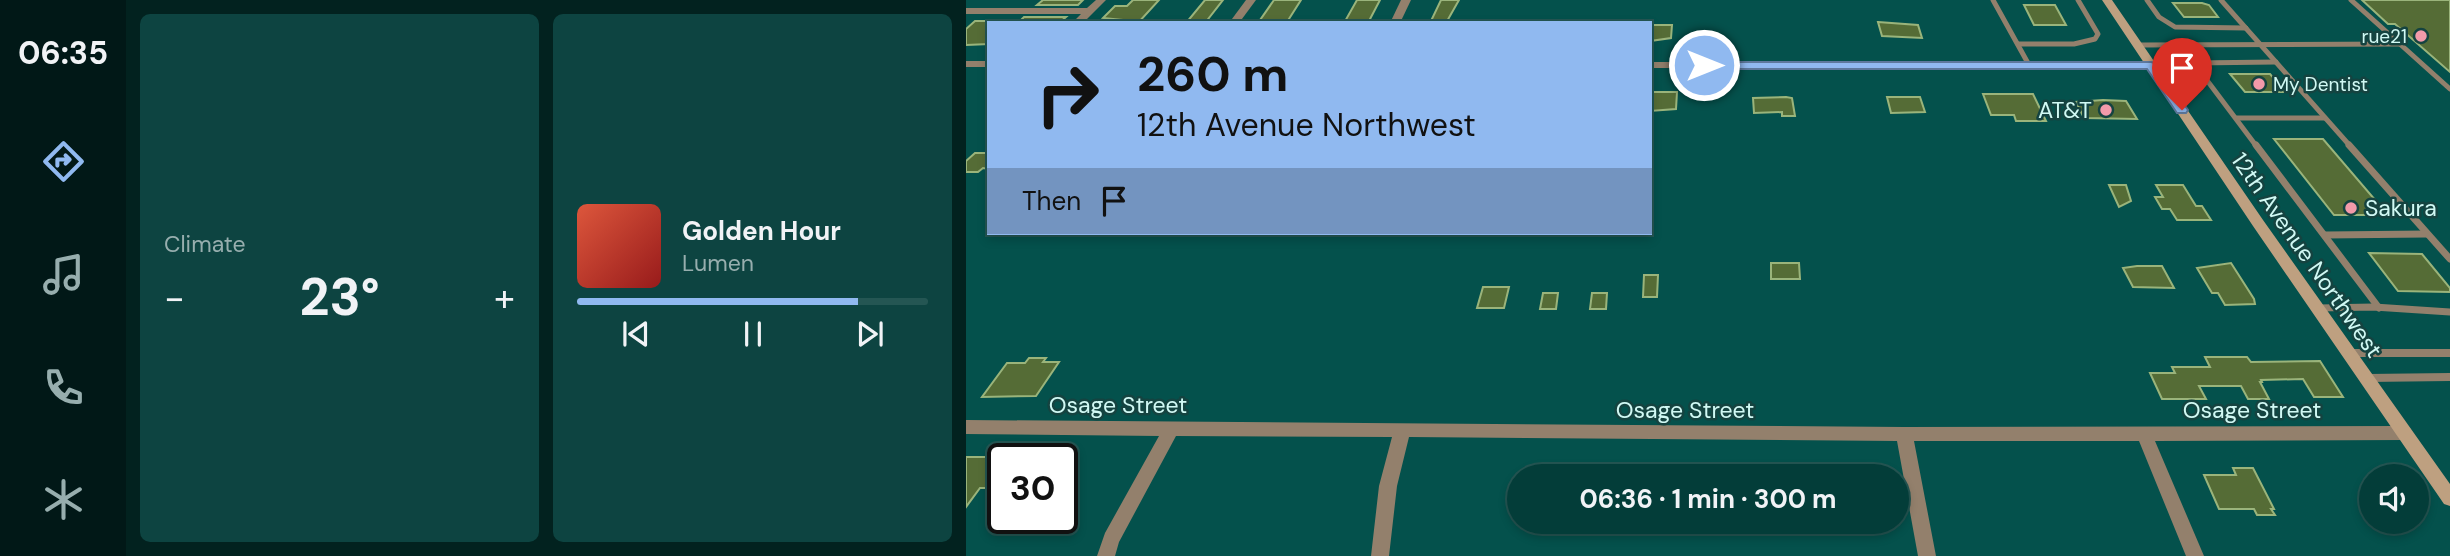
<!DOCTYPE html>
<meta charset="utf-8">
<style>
body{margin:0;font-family:"DM Sans",sans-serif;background:#0d4441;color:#f1f3f6;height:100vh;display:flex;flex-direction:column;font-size:26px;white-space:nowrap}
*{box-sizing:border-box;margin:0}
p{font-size:23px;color:#97aeae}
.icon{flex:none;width:38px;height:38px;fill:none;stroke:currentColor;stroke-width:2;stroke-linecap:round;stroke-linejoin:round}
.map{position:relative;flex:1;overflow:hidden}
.details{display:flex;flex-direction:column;gap:14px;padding:14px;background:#02221f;width:840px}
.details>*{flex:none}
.hud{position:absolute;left:21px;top:21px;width:665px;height:214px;border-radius:0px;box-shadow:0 4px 10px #0003,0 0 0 2px #245653;background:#90b9f0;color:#111;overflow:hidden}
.controls{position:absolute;left:1393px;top:464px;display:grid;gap:14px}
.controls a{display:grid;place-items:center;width:70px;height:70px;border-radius:50%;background:#033d39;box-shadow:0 4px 10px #0003,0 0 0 2px #245653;font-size:35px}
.speed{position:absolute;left:21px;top:443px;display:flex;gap:14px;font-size:35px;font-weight:700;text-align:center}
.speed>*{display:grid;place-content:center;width:91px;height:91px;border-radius:50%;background:#033d39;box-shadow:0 4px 10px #0003,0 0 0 2px #245653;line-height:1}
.speed .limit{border:4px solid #111;border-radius:10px;background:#fff;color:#111}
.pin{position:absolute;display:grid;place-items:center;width:60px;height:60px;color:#fff;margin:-72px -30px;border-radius:50% 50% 50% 0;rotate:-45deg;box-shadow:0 0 7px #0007}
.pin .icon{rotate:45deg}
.me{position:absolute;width:77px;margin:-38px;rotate:90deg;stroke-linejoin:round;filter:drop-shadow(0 0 5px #0008)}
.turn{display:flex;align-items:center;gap:24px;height:147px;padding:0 35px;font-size:32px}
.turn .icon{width:91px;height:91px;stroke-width:2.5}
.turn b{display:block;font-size:49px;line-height:60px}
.then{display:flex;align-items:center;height:66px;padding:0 35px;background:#0003;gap:14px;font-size:26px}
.big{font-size:52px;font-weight:700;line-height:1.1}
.details .widget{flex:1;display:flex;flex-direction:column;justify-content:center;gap:10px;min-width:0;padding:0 24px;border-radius:10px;background:#0d4441}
.song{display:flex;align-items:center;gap:21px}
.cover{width:84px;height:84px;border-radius:10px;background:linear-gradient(135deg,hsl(10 70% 55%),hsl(0 70% 35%))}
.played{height:7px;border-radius:4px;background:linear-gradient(90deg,#90b9f0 80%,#245653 80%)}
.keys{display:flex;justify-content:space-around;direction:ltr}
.heat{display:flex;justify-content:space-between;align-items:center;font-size:38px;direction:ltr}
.details .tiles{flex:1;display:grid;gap:14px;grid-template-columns:repeat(2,1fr)}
.trip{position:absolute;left:541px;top:464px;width:402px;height:70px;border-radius:35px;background:#033d39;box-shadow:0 4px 10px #0003,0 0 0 2px #245653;font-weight:700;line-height:70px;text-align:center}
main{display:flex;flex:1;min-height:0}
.dock{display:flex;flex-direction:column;width:126px;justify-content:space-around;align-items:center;background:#011817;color:#97aeae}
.dock .icon{width:49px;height:49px}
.dock .on{color:#90b9f0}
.dock b{font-size:32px;color:#f1f3f6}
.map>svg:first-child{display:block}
.building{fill:#556c36;stroke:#9ab47b;stroke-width:2}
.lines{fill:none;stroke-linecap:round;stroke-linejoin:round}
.lane-far2{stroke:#93806c;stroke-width:5}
.lane-far1{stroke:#93806c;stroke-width:7}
.lane{stroke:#93806c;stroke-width:8}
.street{fill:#93806c;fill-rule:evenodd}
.secondary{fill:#bea080;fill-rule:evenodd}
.route{fill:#90b9f0;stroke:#5e789c;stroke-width:2}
.poi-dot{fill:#f39aaa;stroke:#154340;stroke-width:2.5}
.labels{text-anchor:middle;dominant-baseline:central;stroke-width:5;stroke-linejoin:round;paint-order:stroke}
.far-poi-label{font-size:19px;fill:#d1f9f4;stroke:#154340;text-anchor:end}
.poi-label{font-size:23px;fill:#d1f9f4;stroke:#154340;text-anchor:end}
.street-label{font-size:23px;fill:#d1f9f4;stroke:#154340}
</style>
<main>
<nav class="dock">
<b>06:35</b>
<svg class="icon on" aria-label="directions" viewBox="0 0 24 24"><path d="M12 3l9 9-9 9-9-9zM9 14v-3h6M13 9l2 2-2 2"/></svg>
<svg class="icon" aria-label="music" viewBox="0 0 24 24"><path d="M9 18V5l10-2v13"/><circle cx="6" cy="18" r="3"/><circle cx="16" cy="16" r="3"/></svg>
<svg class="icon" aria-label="phone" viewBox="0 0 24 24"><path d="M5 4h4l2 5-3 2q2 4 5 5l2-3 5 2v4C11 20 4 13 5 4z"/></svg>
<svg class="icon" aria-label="climate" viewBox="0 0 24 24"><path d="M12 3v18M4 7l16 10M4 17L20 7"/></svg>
</nav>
<section class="details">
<div class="tiles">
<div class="widget"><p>Climate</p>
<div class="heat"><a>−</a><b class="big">23°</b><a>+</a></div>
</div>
<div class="widget">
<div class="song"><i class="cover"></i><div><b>Golden Hour</b><p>Lumen</p></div></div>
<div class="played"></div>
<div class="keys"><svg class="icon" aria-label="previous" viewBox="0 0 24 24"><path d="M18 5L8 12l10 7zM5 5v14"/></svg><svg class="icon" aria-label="pause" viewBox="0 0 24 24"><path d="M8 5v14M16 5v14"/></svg><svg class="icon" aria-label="next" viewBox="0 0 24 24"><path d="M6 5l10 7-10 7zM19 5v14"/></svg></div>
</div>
</div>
</section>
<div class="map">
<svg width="1484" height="556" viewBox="0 0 1484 556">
<rect width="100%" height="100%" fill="#04514c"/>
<g class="building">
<path d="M77 0H117L112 5H71Z"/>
<path d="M167 0H193L172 23H156L158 20 137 18 149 6H161Z"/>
<path d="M239 0H257L239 23H220Z"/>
<path d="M308 0H335L321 22 292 23Z"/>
<path d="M391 0H414L403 21 378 23Z"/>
<path d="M475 0H493L480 23H464Z"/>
<path d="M1396 0H1484V72L1429 24H1422Z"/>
<path d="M1207 3H1236L1243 5 1252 17H1218Z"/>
<path d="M1058 5H1089L1100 25H1068Z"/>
<path d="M58 17H100L93 23H52Z"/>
<path d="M9 21H23V44L0 45V29Z"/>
<path d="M912 22 952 25 956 38 916 36Z"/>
<path d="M684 25H706L705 38 684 41Z"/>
<path d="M1264 74H1304L1320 92H1279Z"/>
<path d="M687 92H711L710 109 684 111Z"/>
<path d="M1017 94H1067L1080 121H1050L1048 115H1025Z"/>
<path d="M820 97 826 98 829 116H816V112L788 113 787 98Z"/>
<path d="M921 97H954L959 112 925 113Z"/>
<path d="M1137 100 1160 101 1171 119 1118 118 1110 102Z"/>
<path d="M1308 139H1357L1422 215H1368Z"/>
<path d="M9 153H23V169L17 168 12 172H0V161Z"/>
<path d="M1143 185H1160L1165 201 1153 207Z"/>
<path d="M1190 185H1217L1230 206H1236L1245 220H1211L1204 209H1196L1189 197H1197Z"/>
<path d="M1403 253 1456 254 1484 288V292L1432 291Z"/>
<path d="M805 263H833L834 279H805Z"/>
<path d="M1265 263 1288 299 1289 304 1259 305 1252 293H1246L1231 268Z"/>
<path d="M1171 266H1196L1208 288 1167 287 1157 268Z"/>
<path d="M678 275H692L691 297H677Z"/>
<path d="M517 287H543L538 308H511Z"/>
<path d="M577 293H592L590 309H574Z"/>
<path d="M626 293H641L640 309H624Z"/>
<path d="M1239 357H1281L1285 362 1354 361 1377 397H1348L1337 379 1295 380 1296 382H1294L1303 399H1282L1275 386H1233L1240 399H1196L1184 373H1209L1206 367H1244Z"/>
<path d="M63 358H80L77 362H93L70 396 16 397 41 363H59Z"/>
<path d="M0 457H35L24 473H30L20 488H14L0 507Z"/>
<path d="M1267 468H1287L1308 509H1305L1309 515H1291L1288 509H1253L1238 475H1270Z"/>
</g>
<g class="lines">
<g class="lane-far2">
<path d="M1027 0 1063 65"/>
<path d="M1181 0 1193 17 1209 27 1280 28"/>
<path d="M1255 0 1385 147"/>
<path d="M1385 0 1484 89"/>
<path d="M1052 44H1108L1129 39 1132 34 1112 0"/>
<path d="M1172 45 1435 44"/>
<path d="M1271 118H1359"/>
<path d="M1291 147 1228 63 1310 62"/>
</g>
<g class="lane-far1">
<path d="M1290 145 1413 308"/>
<path d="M1383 145 1484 259"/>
<path d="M1359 235 1461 234"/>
<path d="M1352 308 1408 307 1484 312"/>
</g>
<g class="lane">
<path d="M1383 353H1484"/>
<path d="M1401 378 1484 377"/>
</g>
<g class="street">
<path d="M130 0H140L117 23H106L115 14H0V8H121Z"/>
<path d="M280 0H290L273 23H263Z"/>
<path d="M435 0H445L434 23H424Z"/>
<rect x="0" y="61" width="23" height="6"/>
<path d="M684 62H1185L1190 65 1185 68H684Z"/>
<path d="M0 420 938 427 1438 426 1444 428 1446 433 1444 438 1438 440 1189 441 1238 556H1220L1173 441H948L970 556H952L931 441 443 437 431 486 423 556H405L413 486 426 437 210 436 153 542 149 556H131L139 533 193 436 0 434Z"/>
</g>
<path class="secondary" d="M1136 0H1146L1297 220 1484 484V506L1478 504 1287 226Z"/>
</g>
<path class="route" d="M1185 62 1189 63 1222 110 1220 113H1211L1181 69H738L732 65 738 62Z"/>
<g class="poi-dot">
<circle cx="1455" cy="36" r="7"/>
<circle cx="1293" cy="84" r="7"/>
<circle cx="1140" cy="110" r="7"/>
<circle cx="1385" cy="208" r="7"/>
</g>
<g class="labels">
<g class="far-poi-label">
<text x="1441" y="36">rue21</text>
<text x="1307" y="84" text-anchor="start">My Dentist</text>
</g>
<g class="poi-label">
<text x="1126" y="110">AT&amp;T</text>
<text x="1399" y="208" text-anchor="start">Sakura</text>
</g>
<g class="street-label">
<text transform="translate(1341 255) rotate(55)">12th Avenue Northwest</text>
<text x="152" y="405">Osage Street</text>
<text x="719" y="410">Osage Street</text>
<text x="1286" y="410">Osage Street</text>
</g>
</g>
</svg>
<div class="controls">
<a><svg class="icon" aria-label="sound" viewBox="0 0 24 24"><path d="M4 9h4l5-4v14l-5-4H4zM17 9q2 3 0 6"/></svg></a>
</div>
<div class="speed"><div class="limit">30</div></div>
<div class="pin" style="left:1216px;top:110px;background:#d93025"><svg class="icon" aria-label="arrive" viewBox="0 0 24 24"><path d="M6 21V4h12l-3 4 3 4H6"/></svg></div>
<svg class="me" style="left:738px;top:65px" viewBox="-20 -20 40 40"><circle r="17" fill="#90b9f0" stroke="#fff" stroke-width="3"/><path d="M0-11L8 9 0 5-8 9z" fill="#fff"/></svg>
<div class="trip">06:36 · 1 min · 300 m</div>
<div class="hud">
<div class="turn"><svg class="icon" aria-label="right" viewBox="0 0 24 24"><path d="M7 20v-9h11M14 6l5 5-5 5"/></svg><div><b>260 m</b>12th Avenue Northwest</div></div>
<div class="then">Then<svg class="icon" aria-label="arrive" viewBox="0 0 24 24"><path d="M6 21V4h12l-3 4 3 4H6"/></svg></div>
</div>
</div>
</main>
